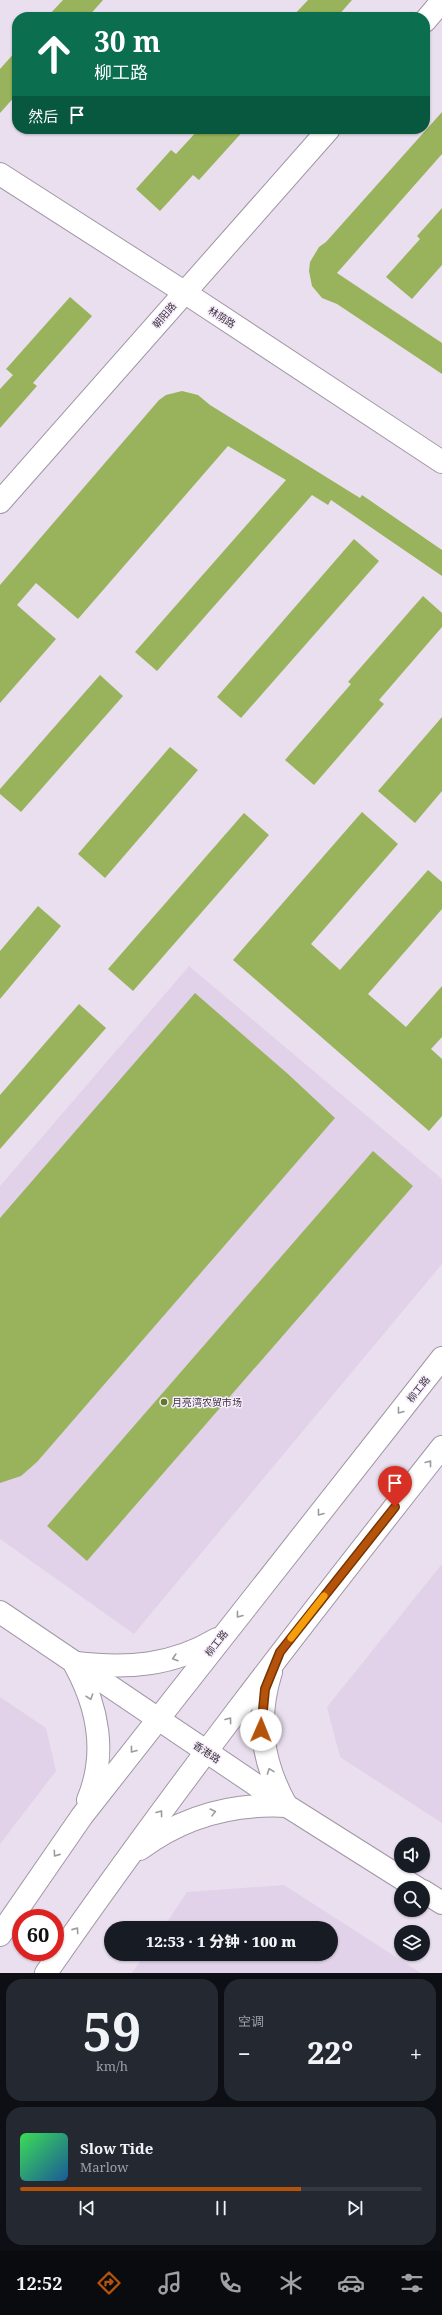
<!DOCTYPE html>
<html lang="zh">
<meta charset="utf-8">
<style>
body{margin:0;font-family:"Noto Serif","Noto Sans SC",serif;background:#242831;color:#f1f3f6;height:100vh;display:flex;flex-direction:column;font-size:15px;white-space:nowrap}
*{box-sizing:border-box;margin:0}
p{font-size:13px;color:#9ea1a6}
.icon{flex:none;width:22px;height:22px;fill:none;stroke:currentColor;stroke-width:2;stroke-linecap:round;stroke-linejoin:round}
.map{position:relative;height:1973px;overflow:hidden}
.side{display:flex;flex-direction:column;gap:6px;padding:6px;background:#0d0f14;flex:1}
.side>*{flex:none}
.guide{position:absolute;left:12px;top:12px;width:418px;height:122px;border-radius:16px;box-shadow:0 1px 3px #0004;background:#0b6e4f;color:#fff;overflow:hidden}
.buttons{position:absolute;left:394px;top:1837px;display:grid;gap:8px}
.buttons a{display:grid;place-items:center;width:36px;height:36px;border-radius:50%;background:#171b24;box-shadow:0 1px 3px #0004;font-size:20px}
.speed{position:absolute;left:12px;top:1909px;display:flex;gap:8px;font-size:20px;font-weight:700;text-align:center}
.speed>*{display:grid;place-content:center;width:52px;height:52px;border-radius:50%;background:#171b24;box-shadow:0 1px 3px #0004;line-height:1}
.speed .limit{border:6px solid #d22;background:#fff;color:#111}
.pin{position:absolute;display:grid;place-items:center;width:34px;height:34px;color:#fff;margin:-41px -17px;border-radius:50% 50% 50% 0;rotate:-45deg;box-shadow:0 0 4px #0007}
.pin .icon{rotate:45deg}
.me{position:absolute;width:44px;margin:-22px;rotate:1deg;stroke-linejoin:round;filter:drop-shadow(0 0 3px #0008)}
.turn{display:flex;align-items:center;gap:14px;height:84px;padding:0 16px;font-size:18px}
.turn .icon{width:52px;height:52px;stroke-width:2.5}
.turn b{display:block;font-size:28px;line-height:34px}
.then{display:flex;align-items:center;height:38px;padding:0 16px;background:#0003;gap:8px;font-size:15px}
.big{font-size:30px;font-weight:800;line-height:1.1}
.side .widget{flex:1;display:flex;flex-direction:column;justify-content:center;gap:6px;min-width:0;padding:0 14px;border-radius:16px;background:#242831}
.side .dial{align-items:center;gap:0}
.dial b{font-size:52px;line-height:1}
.song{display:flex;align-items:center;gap:12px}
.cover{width:48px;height:48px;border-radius:6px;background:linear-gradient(135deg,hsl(130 70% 55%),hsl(210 70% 35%))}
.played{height:4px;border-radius:2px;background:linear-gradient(90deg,#b45309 70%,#363941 70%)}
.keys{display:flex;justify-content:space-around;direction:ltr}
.heat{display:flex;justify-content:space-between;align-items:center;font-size:22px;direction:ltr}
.side .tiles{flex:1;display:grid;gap:6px;grid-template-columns:1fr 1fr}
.widget:last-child{grid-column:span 2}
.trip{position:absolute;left:104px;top:1921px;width:234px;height:40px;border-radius:20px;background:#171b24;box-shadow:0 1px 3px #0004;font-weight:800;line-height:40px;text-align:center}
.dock{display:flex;height:64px;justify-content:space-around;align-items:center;background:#090b0e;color:#9ea1a6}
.dock .icon{width:28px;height:28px}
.dock .active{color:#b45309}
.dock b{font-size:18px;color:#f1f3f6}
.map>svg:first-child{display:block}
.built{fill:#e1d2e9}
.building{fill:#98b35b}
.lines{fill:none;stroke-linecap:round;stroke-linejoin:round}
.minor-casing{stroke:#a096a5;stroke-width:24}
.major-casing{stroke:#a096a5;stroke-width:24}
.minor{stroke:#fff;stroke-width:22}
.major{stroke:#fff;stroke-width:22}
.oneway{stroke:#9c9a9d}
.route-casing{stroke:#753606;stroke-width:10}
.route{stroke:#b45309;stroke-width:7}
.slow{stroke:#f59e0b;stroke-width:7}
.poi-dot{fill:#627829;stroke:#f8ecfd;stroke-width:1.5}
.labels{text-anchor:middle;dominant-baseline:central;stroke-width:3;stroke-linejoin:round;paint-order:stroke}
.street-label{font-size:10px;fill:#39353b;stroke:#f8ecfd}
.poi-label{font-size:10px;fill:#39353b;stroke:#f8ecfd;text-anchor:start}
</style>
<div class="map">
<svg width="442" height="1973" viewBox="0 0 442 1973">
<rect width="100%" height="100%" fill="#eadfef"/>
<g class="built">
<path d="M189 966 442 1179V1264L134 1634 0 1539V1186Z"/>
<path d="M442 1564V1823L340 1757 327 1707Z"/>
<path d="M0 1697 46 1728 56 1771 0 1844Z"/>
<path d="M284 1885 421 1973H132L145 1954H331V1928H163L187 1892Z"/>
</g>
<g class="building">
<path d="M63 0H103L88 17H47Z"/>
<path d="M308 0H352L337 17H292Z"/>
<path d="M17 50V94L0 113V69Z"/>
<path d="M442 112V154L337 273 442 343V374L337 304 322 298 312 286 309 271 310 262 319 247 326 242Z"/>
<path d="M199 129H245L199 180 193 175 160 211 136 189 171 150 176 154Z"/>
<path d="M442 208V265L412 299 386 277 420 239 417 236Z"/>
<path d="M70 297 92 316 33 383 37 386 0 428V389L13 375 6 369Z"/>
<path d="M182 391 198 395 210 405 360 498 362 495 442 550V576L331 500 328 505 312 495 157 671 135 652 286 480 228 446 78 619 36 583 17 605 56 639 0 703V585L159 400 166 395Z"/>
<path d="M354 539 379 561 241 718 217 697Z"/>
<path d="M423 596 442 613V627L379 700 384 704 314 785 285 760 351 684 348 682Z"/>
<path d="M100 675 123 696 21 812 0 794V789Z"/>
<path d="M442 717V791L415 823 378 791Z"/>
<path d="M170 747 198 770 105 878 78 854Z"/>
<path d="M362 812 398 844 311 944 340 970 428 870 442 882V909L368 994 406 1027 442 986V1037L431 1049 442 1059V1116L429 1131 233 960Z"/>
<path d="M244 813 269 835 133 991 108 969Z"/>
<path d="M38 906 61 926 0 999V951Z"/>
<path d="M195 993 288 1074 335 1118 37 1462 21 1476 0 1483V1218Z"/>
<path d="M79 1004 106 1028 0 1149V1095Z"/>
<path d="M373 1151 413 1186 87 1561 47 1526Z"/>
</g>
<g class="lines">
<g class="minor-casing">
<g id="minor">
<path d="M425 21 442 1"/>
<path d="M0 174 184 292 442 462"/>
<path d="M0 502 329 129"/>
</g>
</g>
<g class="major-casing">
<g id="major">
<path d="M0 1612 287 1806 417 1888"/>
<path d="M76 1663C127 1669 172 1666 217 1639"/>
<path d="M75 1665C98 1707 107 1754 88 1800"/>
<path d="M271 1672C256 1720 262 1762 286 1805"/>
<path d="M140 1849C184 1816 232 1803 287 1806"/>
<path d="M423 1891 442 1903"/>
<path d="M0 1935 82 1816 442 1358"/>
<path d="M46 1973C171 1793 306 1619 442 1447"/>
</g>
</g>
<use href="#minor" class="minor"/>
<use href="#major" class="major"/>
</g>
<defs><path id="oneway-chevron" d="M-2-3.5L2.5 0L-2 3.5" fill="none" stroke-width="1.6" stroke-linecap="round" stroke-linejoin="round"/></defs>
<g class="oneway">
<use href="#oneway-chevron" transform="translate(400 1411) rotate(128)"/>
<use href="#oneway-chevron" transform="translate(429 1463) rotate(-52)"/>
<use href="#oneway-chevron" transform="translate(320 1513) rotate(128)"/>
<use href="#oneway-chevron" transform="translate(239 1615) rotate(128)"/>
<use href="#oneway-chevron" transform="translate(175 1658) rotate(163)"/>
<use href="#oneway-chevron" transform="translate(90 1697) rotate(71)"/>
<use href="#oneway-chevron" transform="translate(229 1720) rotate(-53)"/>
<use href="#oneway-chevron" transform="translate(133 1750) rotate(128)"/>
<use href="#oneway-chevron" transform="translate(270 1771) rotate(-110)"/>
<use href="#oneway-chevron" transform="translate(213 1812) rotate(-14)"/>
<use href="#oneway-chevron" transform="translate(160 1813) rotate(-53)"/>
<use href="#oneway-chevron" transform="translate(56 1854) rotate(125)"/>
<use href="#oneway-chevron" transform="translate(76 1930) rotate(-55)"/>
</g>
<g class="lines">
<g class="route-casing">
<path id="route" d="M261 1730 265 1689 280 1652 395 1507"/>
</g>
<use href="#route" class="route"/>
<path class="slow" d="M291 1638 324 1596"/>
</g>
<circle class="poi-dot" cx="164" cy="1402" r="4"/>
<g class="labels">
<g class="street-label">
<text transform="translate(164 315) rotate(-49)">朝阳路</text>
<text transform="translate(222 317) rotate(33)">林荫路</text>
<text transform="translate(418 1389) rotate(-52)">柳工路</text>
<text transform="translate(216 1643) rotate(-52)">柳工路</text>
<text transform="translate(207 1752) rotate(34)">香港路</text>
</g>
<g class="poi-label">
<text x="172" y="1402">月亮湾农贸市场</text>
</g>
</g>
</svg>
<div class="buttons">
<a><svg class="icon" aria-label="sound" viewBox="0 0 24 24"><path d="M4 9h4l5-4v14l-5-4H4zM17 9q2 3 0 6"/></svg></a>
<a><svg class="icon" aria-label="search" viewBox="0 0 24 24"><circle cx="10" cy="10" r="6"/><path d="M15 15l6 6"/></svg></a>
<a><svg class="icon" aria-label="layers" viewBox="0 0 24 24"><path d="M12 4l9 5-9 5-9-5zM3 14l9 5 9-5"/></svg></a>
</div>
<div class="speed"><div class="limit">60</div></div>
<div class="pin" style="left:395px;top:1507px;background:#d93025"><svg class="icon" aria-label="arrive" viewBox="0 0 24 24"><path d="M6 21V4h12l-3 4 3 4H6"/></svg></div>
<svg class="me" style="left:261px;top:1730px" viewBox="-20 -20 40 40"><circle r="19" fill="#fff"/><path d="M0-13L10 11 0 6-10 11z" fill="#b45309"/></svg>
<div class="trip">12:53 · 1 分钟 · 100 m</div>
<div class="guide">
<div class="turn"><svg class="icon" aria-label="ahead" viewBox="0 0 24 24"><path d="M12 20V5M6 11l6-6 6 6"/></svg><div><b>30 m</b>柳工路</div></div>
<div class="then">然后<svg class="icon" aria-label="arrive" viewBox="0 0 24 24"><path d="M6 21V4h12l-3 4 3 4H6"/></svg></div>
</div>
</div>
<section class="side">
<div class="tiles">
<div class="widget dial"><b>59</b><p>km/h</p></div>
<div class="widget"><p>空调</p>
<div class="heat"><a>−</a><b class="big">22°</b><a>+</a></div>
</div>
<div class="widget">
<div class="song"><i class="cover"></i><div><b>Slow Tide</b><p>Marlow</p></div></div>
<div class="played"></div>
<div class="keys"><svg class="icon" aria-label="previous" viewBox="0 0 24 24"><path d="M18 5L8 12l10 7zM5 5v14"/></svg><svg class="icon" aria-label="pause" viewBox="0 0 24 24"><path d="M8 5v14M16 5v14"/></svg><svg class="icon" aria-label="next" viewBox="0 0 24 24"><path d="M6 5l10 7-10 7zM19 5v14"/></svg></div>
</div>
</div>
</section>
<nav class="dock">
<b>12:52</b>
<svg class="icon active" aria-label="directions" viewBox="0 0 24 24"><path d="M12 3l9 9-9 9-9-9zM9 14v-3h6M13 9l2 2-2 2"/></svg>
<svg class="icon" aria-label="music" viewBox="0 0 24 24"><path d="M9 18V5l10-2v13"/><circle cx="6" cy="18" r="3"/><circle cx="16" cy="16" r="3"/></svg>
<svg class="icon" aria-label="phone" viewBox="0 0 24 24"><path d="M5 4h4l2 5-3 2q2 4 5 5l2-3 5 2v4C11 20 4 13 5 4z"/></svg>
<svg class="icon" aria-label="climate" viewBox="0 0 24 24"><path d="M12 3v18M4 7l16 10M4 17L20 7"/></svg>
<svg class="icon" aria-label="car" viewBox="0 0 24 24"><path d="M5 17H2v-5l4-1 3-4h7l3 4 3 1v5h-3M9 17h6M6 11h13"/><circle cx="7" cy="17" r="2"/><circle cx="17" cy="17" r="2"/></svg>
<svg class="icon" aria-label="filters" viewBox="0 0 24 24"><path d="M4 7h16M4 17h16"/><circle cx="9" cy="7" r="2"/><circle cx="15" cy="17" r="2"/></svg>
</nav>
